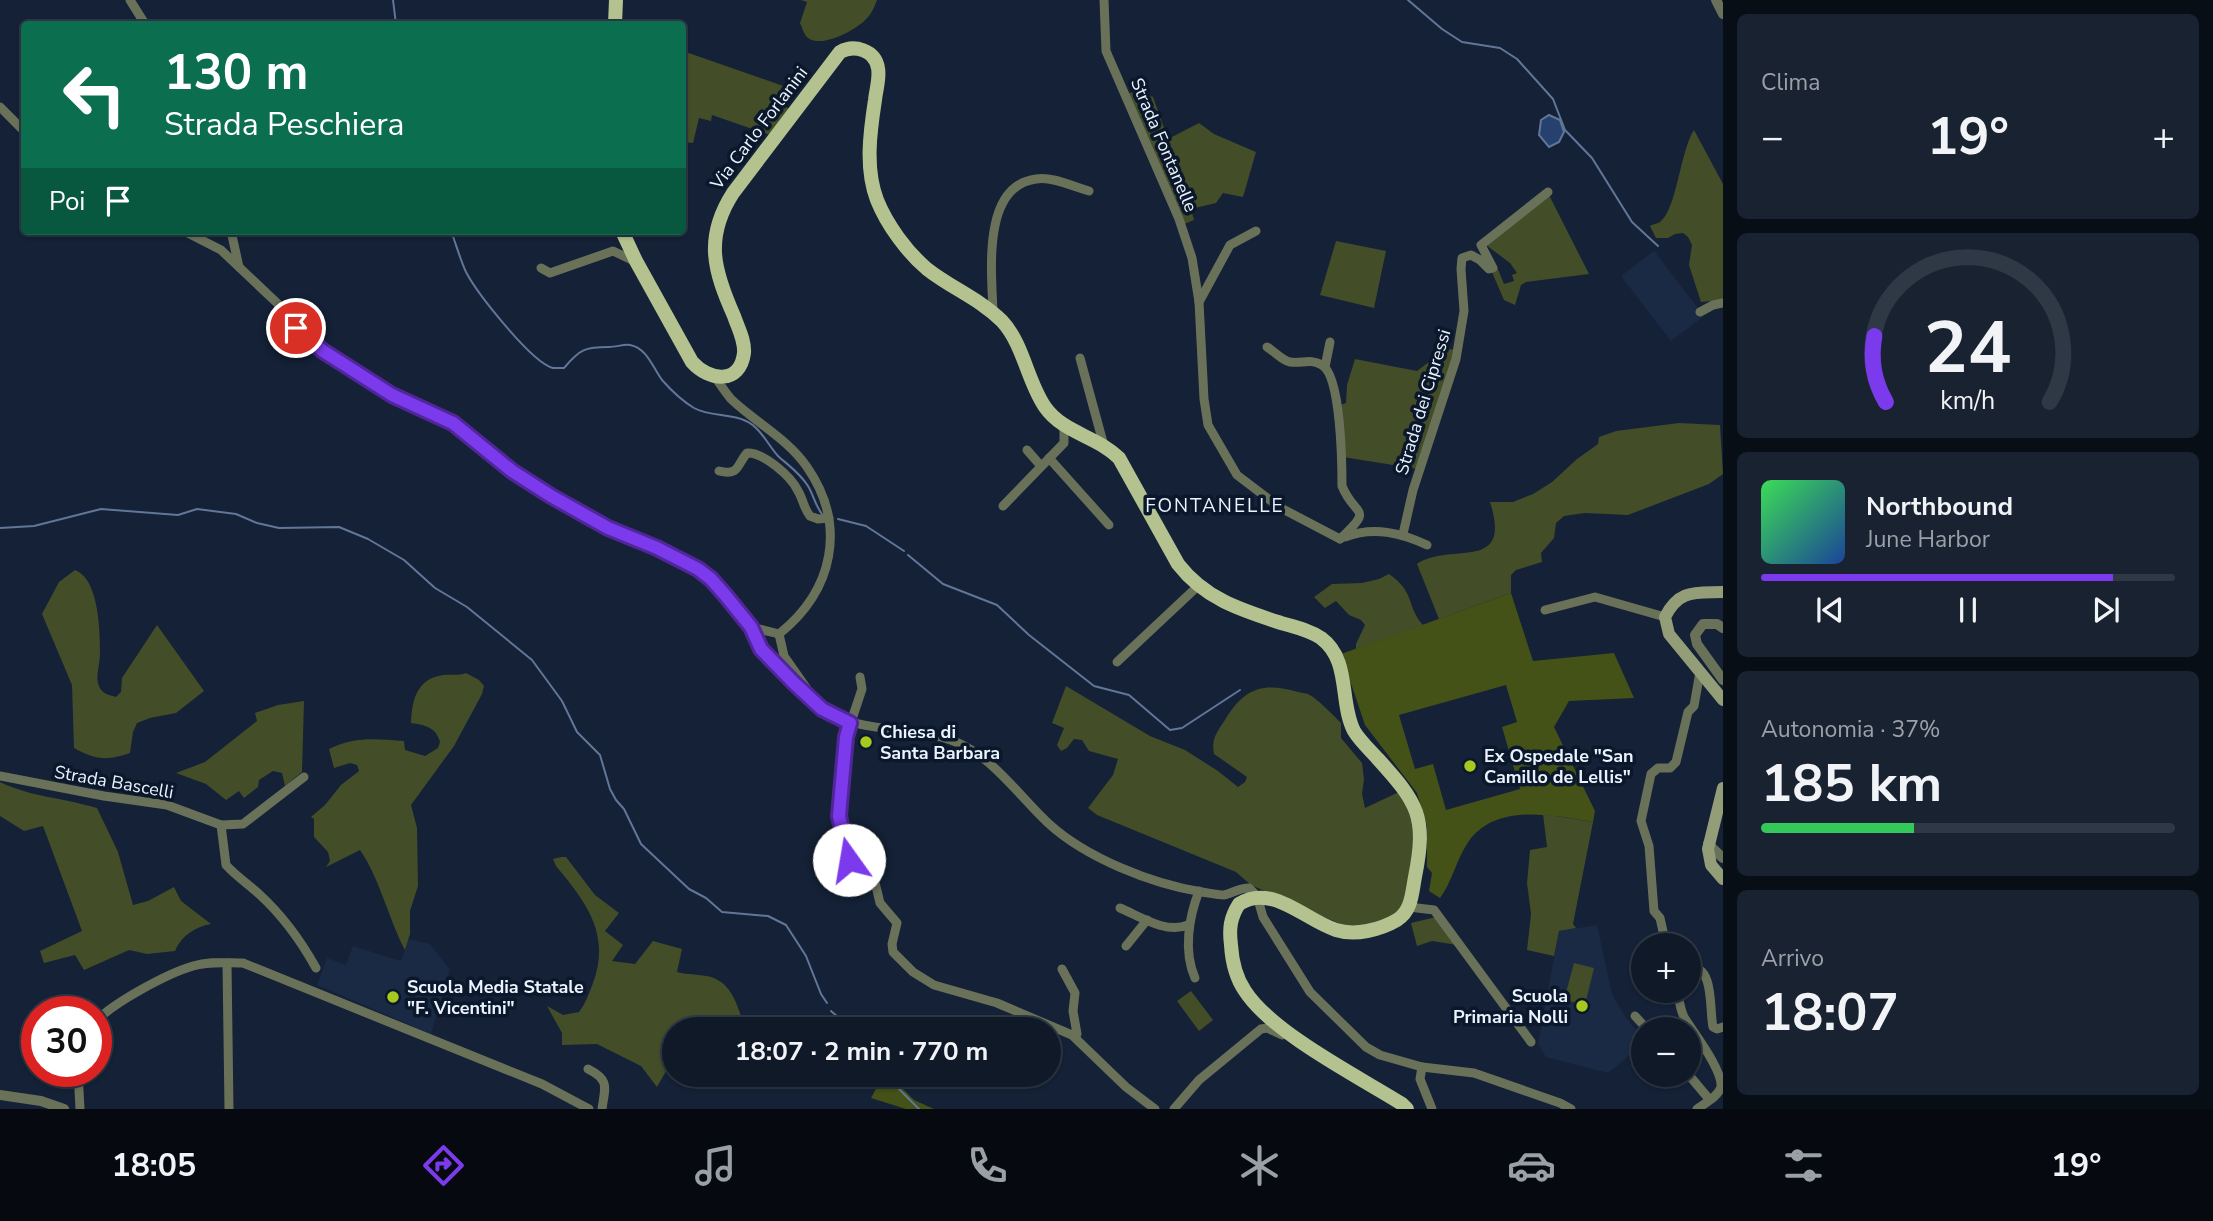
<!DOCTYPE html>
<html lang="it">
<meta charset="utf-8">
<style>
body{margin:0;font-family:"Nunito Sans",sans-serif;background:#182230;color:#f1f3f6;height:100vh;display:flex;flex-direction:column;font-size:26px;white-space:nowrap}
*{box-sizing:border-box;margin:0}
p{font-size:23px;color:#9ba0a8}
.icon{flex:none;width:38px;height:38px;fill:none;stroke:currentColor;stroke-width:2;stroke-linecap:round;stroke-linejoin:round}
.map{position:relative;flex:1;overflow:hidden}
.details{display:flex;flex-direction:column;gap:14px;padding:14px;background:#080e16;width:490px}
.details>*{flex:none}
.banner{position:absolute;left:21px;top:21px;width:665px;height:214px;border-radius:7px;box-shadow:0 2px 5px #0004,0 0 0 2px #2f3845;background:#0b6e4f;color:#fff;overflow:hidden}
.tools{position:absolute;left:1631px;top:933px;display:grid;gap:14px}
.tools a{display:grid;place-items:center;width:70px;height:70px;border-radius:50%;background:#0f1928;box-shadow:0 2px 5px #0004,0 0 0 2px #2f3845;font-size:35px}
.speed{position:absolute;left:21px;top:996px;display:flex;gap:14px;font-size:35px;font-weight:700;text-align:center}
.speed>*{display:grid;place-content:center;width:91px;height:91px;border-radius:50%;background:#0f1928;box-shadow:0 2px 5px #0004,0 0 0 2px #2f3845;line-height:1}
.speed .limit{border:10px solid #d22;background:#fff;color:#111}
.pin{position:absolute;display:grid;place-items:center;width:60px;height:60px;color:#fff;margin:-30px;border:4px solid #fff;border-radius:50%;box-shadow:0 2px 7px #0007}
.me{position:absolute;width:77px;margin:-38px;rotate:347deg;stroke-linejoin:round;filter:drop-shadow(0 0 5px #0008)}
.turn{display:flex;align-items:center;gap:24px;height:147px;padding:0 28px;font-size:32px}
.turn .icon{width:91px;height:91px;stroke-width:2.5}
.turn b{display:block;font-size:49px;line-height:60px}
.then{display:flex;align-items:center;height:66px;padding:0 28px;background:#0003;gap:14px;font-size:26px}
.big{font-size:52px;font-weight:700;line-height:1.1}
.details .card{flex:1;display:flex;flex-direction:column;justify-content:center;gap:10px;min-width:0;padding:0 24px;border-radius:10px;background:#182230}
.details .dial{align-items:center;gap:0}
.dial svg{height:182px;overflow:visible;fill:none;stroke:#2f3845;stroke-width:7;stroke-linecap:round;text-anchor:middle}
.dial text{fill:#f1f3f6;stroke:none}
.song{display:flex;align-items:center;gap:21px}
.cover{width:84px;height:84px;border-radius:10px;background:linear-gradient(135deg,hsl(130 70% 55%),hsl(220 70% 35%))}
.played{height:7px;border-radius:4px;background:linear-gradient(90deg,#7c3aed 85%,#2f3845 85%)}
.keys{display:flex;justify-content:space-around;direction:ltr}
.heat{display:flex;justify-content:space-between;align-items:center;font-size:38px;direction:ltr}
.charge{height:10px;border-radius:5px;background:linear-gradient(90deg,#34c759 37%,#2f3845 0)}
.trip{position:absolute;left:662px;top:1017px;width:399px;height:70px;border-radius:35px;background:#0f1928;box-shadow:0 2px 5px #0004,0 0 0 2px #2f3845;font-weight:700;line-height:70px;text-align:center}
.tab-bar{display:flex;height:112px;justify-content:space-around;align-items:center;background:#060a10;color:#9ba0a8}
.tab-bar .icon{width:49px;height:49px}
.tab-bar .current{color:#7c3aed}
.tab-bar b{font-size:32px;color:#f1f3f6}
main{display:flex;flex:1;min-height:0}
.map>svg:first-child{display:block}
.built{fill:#1a2a45}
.green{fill:#434d28}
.forest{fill:#445218;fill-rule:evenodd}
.water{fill:#26416d;stroke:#617698;stroke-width:2}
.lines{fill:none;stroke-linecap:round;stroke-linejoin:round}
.stream{stroke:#617698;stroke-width:2}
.minor{stroke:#6a7159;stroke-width:9}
.tertiary{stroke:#6a7159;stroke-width:10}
.secondary{stroke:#939e78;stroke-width:12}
.primary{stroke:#b3c28f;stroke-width:14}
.route-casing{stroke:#51269a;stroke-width:18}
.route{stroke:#7c3aed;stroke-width:12}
.poi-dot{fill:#a7c81f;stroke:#0b182c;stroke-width:2.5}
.labels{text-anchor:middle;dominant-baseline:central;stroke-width:7;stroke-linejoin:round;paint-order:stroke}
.street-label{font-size:18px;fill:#ebf3fe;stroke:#0b182c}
.poi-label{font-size:18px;font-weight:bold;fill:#ebf3fe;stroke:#0b182c;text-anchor:start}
.neighbourhood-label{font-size:19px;letter-spacing:2px;fill:#ebf3fe;stroke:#0b182c}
</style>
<main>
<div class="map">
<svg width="1723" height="1109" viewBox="0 0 1723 1109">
<rect width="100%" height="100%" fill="#142136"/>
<g class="built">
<path d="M1654 251 1704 316 1671 341 1621 276Z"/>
<path d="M1597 925 1612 994 1626 1018 1643 1039V1044L1608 1073 1546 1057 1538 1044 1559 931Z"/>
<path d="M409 939 430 944 450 970 431 1034 317 985 327 958 346 965 353 946 401 961Z"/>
</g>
<g class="green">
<path d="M801 0H877C875 5 873 11 869 16 860 28 823 49 808 38 804 35 802 27 800 23L807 2Z"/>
<path d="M683 51 789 88 776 101 793 111 773 136 712 115 711 121 699 118 693 143 683 142Z"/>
<path d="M1142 92 1153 97 1168 139 1199 123 1214 134 1256 152 1243 197 1223 193 1216 203 1191 209 1194 220 1182 225 1128 93Z"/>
<path d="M1694 130 1723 184V300L1701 302 1689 265 1692 245 1688 237 1683 233 1675 234 1668 238H1656L1650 226C1651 225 1659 223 1660 222 1677 209 1680 151 1694 130Z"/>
<path d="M1549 195 1589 274 1526 282 1521 285 1515 305 1504 300 1491 270 1497 267 1504 284 1514 281 1512 275 1517 273 1510 263 1486 245Z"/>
<path d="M1336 241 1386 251 1374 308 1320 295Z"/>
<path d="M1436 347 1456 350 1418 469 1343 457 1338 406 1346 403 1347 385 1355 359 1417 371 1434 358Z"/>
<path d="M1679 423 1720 425 1723 474 1709 484 1628 515 1585 513 1564 516 1556 523 1554 538 1541 553 1542 562 1516 570 1511 575V593L1439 619 1417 564C1450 541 1513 574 1490 502H1513L1533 494 1552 482 1577 459 1598 444 1599 437 1616 431Z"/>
<path d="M75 570C99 579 100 630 100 654 100 664 95 677 99 686 102 694 109 695 116 697L121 692 122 678 157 625 204 691 176 713 150 718 137 723 133 732 130 753C106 761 96 760 74 748L72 685 42 614 59 582Z"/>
<path d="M1389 574C1416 593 1406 606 1423 625L1356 649V644L1365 625 1361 620 1349 615 1336 601 1325 608 1314 597 1332 584 1362 583 1379 579Z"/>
<path d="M466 673 479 680 484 686 482 694 454 746 411 805 417 828 418 886 410 911V934L405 950C389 920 379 877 360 850L326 867 330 861 328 852 314 837V819L311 817 325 805 341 785 359 771 357 765 350 763 334 768 329 749C355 736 377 739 404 741L405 750 425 756 438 748 440 742C436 727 425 725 411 723 412 699 417 679 443 675 451 674 458 676 466 673Z"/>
<path d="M1066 686 1150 736 1185 750 1218 771 1238 787 1245 782 1247 777 1214 754C1211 739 1217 732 1225 720 1244 688 1263 682 1298 692 1301 693 1305 693 1308 694 1318 699 1333 715 1341 723V738L1362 763 1364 779 1362 794 1365 808 1401 791 1417 836 1402 913 1384 922 1347 927 1251 885 1236 872 1097 815 1088 808 1113 775 1118 759 1089 751 1082 740 1074 739 1067 748 1061 751 1057 745 1064 728 1052 723Z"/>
<path d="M304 701 302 772 285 786 282 773 273 771 259 780 258 787 244 798 239 791 226 800 206 784 176 773 205 762 257 721 255 713 278 705Z"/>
<path d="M0 782C31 797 64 798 97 808L118 852 133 905 148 901 174 887 181 901 211 924C195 927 182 935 175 951L147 954 129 950 84 970 75 955 44 963 40 951 82 931 43 826 24 831 0 816Z"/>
<path d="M1543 814 1593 822 1573 924 1576 928 1559 931 1554 956 1527 950 1531 914 1527 883 1530 850 1547 847Z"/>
<path d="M561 857H566L595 895 619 913 605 931 623 945 612 961 635 964 653 941 682 949 677 972C688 975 700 974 711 977 731 983 737 1004 743 1022L728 1029H674V1057L657 1087 641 1066 597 1044 562 1045V1033L547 1006 563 1015 579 1012C586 1003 589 993 593 983 611 934 586 902 556 866L553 859Z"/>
<path d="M1436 917 1457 945 1432 941 1417 946 1411 923Z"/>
<path d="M1574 963 1594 968 1585 1005 1564 1000Z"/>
<path d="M1191 991 1213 1020 1199 1031 1177 1001Z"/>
</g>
<g class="forest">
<path d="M1511 593 1533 661 1614 653 1634 698 1569 701 1554 727 1595 811 1593 822C1551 815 1494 802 1467 844 1456 861 1452 882 1440 898L1429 891 1432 873 1427 867V826L1417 793 1365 725 1341 654ZM1506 685 1517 722 1502 727 1520 789 1446 810 1433 764 1415 769 1399 715Z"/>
<path d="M877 1075 891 1077 914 1100 934 1109H906L871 1098 878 1085Z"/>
</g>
<path class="water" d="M1549 115 1560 120 1564 132 1559 142 1549 147 1539 135 1541 120Z"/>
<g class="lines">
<g class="stream">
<path d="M393 0 396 24"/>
<path d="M1408 0 1442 29 1462 42 1500 48 1517 59 1553 99 1565 130 1592 158 1632 222 1658 246"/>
<path d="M451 231C456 244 460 259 466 272 477 293 531 362 553 368 555 368 561 368 564 368 580 349 585 347 609 347 616 347 624 344 630 345 647 348 653 368 662 380 670 389 684 402 694 408 710 417 730 413 746 421 760 427 768 445 778 456 789 466 800 473 808 486 814 496 815 505 822 514"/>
<path d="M838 519 866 526 904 551"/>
<path d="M0 528 34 526 101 509 178 515 197 509 236 514 257 523 279 528 339 527 368 539 404 560 435 588 467 607 532 660 562 701 577 732 600 755 610 789 616 800 624 809 641 844 689 889 706 898 722 912 768 916 786 925 806 956 821 994 827 1003"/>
<path d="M908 555 943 584 997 605 1029 635 1094 686 1129 695 1170 730 1182 728 1240 690"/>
<path d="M831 1011 852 1029"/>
<path d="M887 1074 894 1084 919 1109"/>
</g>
<g class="minor">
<path d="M130 0 145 24"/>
<path d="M1104 0 1106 51 1179 219 1192 258 1199 302"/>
<path d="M0 107 24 131"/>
<path d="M184 231 221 250 277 303 296 328 323 351 392 395 453 423 512 471 551 496 608 528 657 548 699 569 711 579 751 627 761 649 822 709C862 735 912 725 956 742 994 758 1019 796 1048 823 1086 858 1152 884 1202 892 1209 893 1217 895 1224 895 1233 893 1239 888 1249 888L1257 896 1263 917 1310 992 1366 1047 1380 1055 1422 1067 1474 1073 1560 1103 1571 1109"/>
<path d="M231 231 239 267"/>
<path d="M1256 231 1230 245 1199 302 1204 399 1208 425 1237 475 1279 507 1340 539"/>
<path d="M541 268 550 273 613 251 634 261"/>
<path d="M1700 312 1713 305 1723 303"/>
<path d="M993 313C992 274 981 186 1036 179 1052 176 1074 187 1089 191"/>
<path d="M1267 347C1274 351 1283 361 1290 362 1302 364 1310 358 1322 365 1341 376 1342 463 1342 486 1355 518 1375 506 1340 539"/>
<path d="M1080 358 1104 446"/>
<path d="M1325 367 1330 342"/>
<path d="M715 377C720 384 725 392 731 399 755 422 788 439 807 467 847 525 834 590 779 634"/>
<path d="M1027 450 1041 466"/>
<path d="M1049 458 1109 525"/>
<path d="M719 471C739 476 736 466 747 453 763 452 791 476 798 491 803 499 804 509 810 516L818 519 829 518"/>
<path d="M1003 506 1064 443V426"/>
<path d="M1403 534 1413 490 1456 359 1464 311 1461 269 1462 258 1471 255 1480 260 1489 269 1493 268 1481 245 1548 192"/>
<path d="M1345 537C1374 526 1401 533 1427 545"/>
<path d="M1545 610 1595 597 1665 617"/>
<path d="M751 627 779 634"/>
<path d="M779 634 784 656 810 693"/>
<path d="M1117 662 1198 586"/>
<path d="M860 677 862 689 846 737 839 816 849 860 853 865 865 863 872 870 880 903 897 923 892 944 893 952 913 972 934 985 997 1003 1072 1035 1126 1087 1155 1109"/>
<path d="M0 776 104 796 167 805 221 825 243 824 304 777"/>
<path d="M221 825 226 865C236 876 248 884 259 894 282 915 301 941 316 968"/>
<path d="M1409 907 1434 910 1531 1042"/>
<path d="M1120 908C1141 917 1166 934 1188 925"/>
<path d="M1666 945 1660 918 1654 911 1649 846 1641 821 1651 774 1658 768H1670L1676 762 1688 712 1694 706 1700 672"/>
<path d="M1126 946 1147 920"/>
<path d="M227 963 229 1109"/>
<path d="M1689 968C1715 964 1709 1010 1713 1027L1717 1029 1723 1027"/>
<path d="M1062 969 1075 993 1073 1011 1077 1034 1075 1037"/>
<path d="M1195 978C1183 951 1189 917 1199 891"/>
<path d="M1677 990C1679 999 1680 1009 1684 1017 1693 1032 1723 1070 1721 1087 1718 1097 1705 1103 1697 1109"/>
<path d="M1635 1016 1647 1029"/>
<path d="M96 1021C115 1002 166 974 193 966 209 961 226 963 243 963L542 1084 589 1109"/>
<path d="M1422 1067 1420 1079 1432 1109"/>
<path d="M588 1069C610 1080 605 1087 602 1109"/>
<path d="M78 1071 80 1109"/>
<path d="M1688 1074 1709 1099"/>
<path d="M1174 1109 1199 1080 1261 1029 1267 1028 1282 1035"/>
</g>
<g class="tertiary">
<path d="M1716 0 1723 14"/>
<path d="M1723 628 1717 624H1703L1695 635 1697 644 1723 680"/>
<path d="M1708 844 1723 858"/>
<path d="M0 1095 41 1101 64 1109"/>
</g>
<g class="secondary">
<path d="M1723 592C1695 593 1679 589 1665 617L1669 634 1723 700"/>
<path d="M1723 788 1708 849 1711 865 1723 879"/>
</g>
<g class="primary">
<path d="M615 24 616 0"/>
<path d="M622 231 636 261 692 362C709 381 740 385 744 353 745 340 738 328 734 316 714 271 704 238 733 193L840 52C854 44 875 50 878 68 880 78 876 90 875 100 870 132 865 169 877 200 887 225 907 252 927 269 951 288 980 299 1002 321 1024 345 1027 381 1045 407 1063 433 1097 436 1119 458L1178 564C1205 599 1241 610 1281 623 1295 627 1309 630 1321 638 1351 660 1339 702 1354 731 1360 741 1370 750 1378 759 1418 803 1427 817 1415 877 1412 892 1412 911 1397 920 1380 930 1355 936 1336 930 1305 920 1272 883 1239 904 1230 918 1229 929 1231 945 1232 961 1236 978 1245 991 1272 1033 1359 1077 1402 1104L1407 1109"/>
</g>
</g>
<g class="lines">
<g class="route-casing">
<path id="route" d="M296 328 323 351 392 395 453 423 512 471 551 496 608 528 657 548 698 569 711 579 726 596 751 627 761 649 794 683 822 709 850 723 846 737 839 816 849 860"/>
</g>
<use href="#route" class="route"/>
</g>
<g class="poi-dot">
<circle cx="866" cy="742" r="7"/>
<circle cx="1470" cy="766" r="7"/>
<circle cx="393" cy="997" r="7"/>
<circle cx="1582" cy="1006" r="7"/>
</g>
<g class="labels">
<g class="street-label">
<text transform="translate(759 128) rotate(-53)">Via Carlo Forlanini</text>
<text transform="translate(1164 145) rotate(67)">Strada Fontanelle</text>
<text transform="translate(1423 402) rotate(-73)">Strada dei Cipressi</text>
<text transform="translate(114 782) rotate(10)">Strada Bascelli</text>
</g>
<g class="poi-label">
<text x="880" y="732">Chiesa di<tspan x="880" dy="21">Santa Barbara</tspan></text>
<text x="1484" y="756">Ex Ospedale "San<tspan x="1484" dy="21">Camillo de Lellis"</tspan></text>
<text x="407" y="987">Scuola Media Statale<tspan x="407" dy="21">"F. Vicentini"</tspan></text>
<text x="1568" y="996" text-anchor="end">Scuola<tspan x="1568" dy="21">Primaria Nolli</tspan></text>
</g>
<g class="neighbourhood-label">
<text x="1215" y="506">FONTANELLE</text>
</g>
</g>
</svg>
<div class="tools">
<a>+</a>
<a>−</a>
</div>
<div class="speed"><div class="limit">30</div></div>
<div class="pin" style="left:296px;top:328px;background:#d93025"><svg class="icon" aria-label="arrive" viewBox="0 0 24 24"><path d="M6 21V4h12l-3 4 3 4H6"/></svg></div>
<svg class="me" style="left:849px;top:860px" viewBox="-20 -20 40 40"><circle r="19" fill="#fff"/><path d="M0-13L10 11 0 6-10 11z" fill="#7c3aed"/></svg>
<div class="trip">18:07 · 2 min · 770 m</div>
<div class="banner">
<div class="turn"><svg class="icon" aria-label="left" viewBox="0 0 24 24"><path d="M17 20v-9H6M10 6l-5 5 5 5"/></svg><div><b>130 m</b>Strada Peschiera</div></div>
<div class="then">Poi<svg class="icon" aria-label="arrive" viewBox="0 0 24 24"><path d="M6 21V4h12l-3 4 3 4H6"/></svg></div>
</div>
</div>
<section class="details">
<div class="card"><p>Clima</p>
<div class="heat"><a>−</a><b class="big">19°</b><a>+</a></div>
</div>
<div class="card dial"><svg viewBox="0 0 100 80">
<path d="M14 69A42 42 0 1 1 86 69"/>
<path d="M14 69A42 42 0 0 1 9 40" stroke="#7c3aed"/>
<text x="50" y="56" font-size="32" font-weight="700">24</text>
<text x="50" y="72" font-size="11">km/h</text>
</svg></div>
<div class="card">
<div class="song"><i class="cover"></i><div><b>Northbound</b><p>June Harbor</p></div></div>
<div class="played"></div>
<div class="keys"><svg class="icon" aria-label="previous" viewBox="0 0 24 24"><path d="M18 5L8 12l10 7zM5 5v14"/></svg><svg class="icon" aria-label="pause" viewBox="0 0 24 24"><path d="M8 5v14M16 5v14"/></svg><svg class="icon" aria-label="next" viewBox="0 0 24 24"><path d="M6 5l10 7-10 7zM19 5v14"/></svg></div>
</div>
<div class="card"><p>Autonomia · 37%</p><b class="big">185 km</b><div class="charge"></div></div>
<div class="card"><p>Arrivo</p><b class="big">18:07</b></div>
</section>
</main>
<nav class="tab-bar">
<b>18:05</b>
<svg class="icon current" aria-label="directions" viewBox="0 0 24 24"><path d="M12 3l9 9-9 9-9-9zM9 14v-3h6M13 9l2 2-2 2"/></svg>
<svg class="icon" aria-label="music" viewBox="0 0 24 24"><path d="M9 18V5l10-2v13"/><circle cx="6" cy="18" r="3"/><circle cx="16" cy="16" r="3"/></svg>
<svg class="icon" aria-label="phone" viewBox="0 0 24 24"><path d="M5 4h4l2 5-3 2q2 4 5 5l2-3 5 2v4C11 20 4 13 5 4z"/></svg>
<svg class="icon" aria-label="climate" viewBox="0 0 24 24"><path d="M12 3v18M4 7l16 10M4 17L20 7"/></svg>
<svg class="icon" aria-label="car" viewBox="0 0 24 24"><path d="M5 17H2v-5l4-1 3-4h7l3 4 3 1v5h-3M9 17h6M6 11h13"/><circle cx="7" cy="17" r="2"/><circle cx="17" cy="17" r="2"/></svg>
<svg class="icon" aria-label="filters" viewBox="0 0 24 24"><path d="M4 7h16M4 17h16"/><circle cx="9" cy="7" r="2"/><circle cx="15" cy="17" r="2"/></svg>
<b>19°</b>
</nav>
